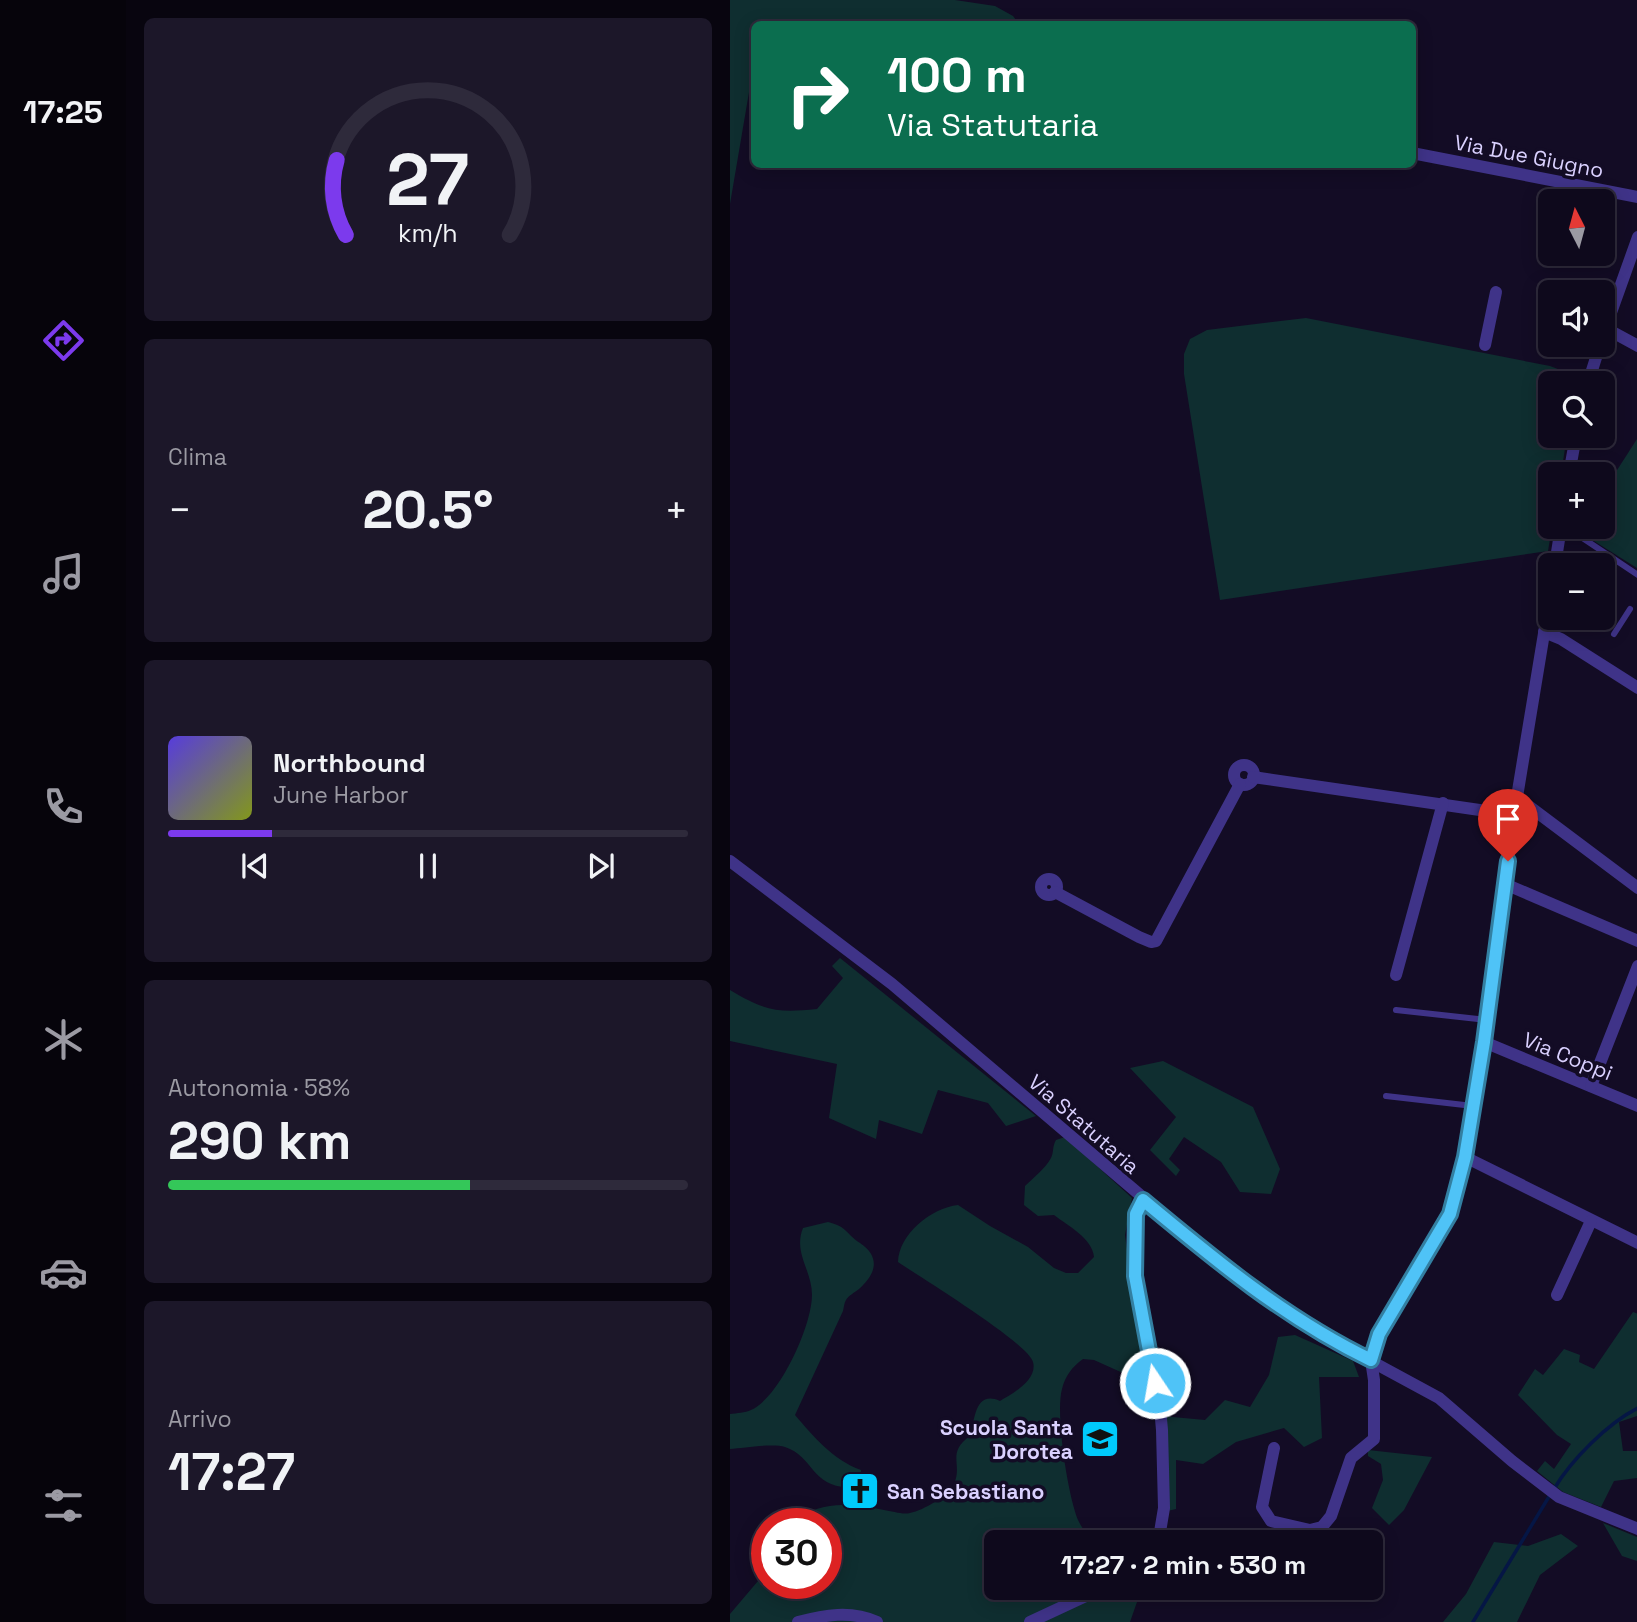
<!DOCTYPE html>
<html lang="it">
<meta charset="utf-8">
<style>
body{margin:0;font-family:"Space Grotesk",sans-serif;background:#1c1729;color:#f1f3f6;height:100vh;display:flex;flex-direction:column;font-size:26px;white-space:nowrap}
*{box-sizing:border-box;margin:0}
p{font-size:23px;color:#9b9aa3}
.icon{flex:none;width:38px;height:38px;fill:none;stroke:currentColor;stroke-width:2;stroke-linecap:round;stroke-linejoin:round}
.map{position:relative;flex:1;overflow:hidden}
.panel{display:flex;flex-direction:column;gap:18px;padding:18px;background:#08050f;width:604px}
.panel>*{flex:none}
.guide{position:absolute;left:21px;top:21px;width:665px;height:147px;border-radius:10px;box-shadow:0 4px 18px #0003,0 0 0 2px #2e2a3b;background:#0b6e4f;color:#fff;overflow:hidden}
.needle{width:46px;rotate:354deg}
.buttons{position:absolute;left:808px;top:189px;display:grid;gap:14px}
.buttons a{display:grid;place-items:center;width:77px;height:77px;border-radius:10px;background:#0e091c;box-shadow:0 4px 18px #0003,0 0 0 2px #2e2a3b;font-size:35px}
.speed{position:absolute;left:21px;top:1508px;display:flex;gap:14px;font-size:35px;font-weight:700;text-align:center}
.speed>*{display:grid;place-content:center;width:91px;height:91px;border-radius:50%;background:#0e091c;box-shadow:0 4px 18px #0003,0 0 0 2px #2e2a3b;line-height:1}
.speed .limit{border:10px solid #d22;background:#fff;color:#111}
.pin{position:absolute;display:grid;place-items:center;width:60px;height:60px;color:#fff;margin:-72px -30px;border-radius:50% 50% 50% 0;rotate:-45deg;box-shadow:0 0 7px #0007}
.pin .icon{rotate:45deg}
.me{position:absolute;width:77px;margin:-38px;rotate:348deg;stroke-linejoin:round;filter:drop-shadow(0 0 5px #0008)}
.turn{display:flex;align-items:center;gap:24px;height:147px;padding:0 21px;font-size:32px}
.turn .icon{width:91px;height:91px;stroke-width:2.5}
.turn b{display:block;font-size:49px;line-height:60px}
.big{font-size:52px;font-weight:600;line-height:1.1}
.panel .tile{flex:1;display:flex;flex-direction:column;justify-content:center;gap:10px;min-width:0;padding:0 24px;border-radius:10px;background:#1c1729}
.panel .dial{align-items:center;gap:0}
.dial svg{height:182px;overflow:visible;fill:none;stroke:#2e2a3b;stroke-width:7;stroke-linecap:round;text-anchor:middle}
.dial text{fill:#f1f3f6;stroke:none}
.song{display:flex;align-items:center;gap:21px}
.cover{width:84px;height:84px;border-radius:10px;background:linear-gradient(135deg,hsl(250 70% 55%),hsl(70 70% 35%))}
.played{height:7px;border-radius:4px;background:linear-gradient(90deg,#7c3aed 20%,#2e2a3b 20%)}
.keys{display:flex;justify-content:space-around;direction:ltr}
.heat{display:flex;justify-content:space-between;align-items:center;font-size:38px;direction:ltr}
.charge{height:10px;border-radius:5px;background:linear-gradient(90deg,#34c759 58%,#2e2a3b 0)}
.trip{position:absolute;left:254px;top:1530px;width:399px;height:70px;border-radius:10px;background:#0e091c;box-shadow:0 4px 18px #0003,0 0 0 2px #2e2a3b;font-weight:600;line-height:70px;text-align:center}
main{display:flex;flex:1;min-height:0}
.tabs{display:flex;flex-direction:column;width:126px;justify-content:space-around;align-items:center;background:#06040b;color:#9b9aa3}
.tabs .icon{width:49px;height:49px}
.tabs .active{color:#7c3aed}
.tabs b{font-size:32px;color:#f1f3f6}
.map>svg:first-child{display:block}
.green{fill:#0f2e30}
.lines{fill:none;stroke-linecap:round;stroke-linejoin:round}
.stream{stroke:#051645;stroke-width:3.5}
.lane{stroke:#3f3388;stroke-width:6}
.street{stroke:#3f3388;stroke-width:12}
.route-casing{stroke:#337fa1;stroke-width:18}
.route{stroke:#4fc3f7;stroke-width:12}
.labels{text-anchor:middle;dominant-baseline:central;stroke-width:7;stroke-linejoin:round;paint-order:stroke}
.street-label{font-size:21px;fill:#dad1ff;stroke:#130c25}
.poi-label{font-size:21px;font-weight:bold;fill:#dad1ff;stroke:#130c25;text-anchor:end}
</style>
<main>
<nav class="tabs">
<b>17:25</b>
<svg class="icon active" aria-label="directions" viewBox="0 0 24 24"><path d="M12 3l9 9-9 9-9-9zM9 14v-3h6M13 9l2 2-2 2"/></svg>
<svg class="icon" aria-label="music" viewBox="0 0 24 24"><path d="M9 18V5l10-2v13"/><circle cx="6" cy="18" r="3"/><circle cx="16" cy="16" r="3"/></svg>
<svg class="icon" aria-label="phone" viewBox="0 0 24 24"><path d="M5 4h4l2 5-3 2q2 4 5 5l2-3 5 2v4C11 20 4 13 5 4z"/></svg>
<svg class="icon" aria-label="climate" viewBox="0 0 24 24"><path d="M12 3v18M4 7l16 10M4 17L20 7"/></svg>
<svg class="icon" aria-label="car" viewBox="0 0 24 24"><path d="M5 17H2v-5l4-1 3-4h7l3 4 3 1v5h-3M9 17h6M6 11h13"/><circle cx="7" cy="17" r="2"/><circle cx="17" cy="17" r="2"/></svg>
<svg class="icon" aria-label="filters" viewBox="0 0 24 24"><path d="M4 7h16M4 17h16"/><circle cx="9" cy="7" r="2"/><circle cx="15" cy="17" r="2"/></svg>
</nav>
<section class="panel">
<div class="tile dial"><svg viewBox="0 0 100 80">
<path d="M14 69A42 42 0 1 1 86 69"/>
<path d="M14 69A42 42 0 0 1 10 36" stroke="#7c3aed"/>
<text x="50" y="56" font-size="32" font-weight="700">27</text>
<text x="50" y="72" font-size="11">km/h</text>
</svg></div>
<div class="tile"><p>Clima</p>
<div class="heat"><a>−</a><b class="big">20.5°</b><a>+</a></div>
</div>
<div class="tile">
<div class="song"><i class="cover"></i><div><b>Northbound</b><p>June Harbor</p></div></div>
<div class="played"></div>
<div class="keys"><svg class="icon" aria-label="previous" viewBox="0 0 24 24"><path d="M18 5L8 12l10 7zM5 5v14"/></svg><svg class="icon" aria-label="pause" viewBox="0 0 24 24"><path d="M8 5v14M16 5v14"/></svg><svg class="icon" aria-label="next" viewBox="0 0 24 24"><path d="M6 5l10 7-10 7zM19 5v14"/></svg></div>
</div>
<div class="tile"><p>Autonomia · 58%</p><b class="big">290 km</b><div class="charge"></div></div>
<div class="tile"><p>Arrivo</p><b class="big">17:27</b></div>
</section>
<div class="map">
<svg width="908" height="1622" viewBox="0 0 908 1622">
<rect width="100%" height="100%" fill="#130c25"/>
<g class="green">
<path d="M0 0H225L265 6 283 16 289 24H24V63L0 204Z"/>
<path d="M576 318 820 366 833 371 842 383H821V436H837L831 474H821L822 527 818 551 490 600 454 374V354L460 339 477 330Z"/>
<path d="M907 439V568L848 531 851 527H873V492Z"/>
<path d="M110 958 306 1116 276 1126 258 1103 208 1090 192 1134 149 1120 146 1139 99 1118 107 1064 0 1041V990C35 1011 47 1013 87 1009L113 978 102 966Z"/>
<path d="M433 1061 523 1107 550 1169 541 1194 510 1192 491 1162 454 1137 439 1159 450 1170 446 1176 420 1150 446 1117 400 1068Z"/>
<path d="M335 1137 402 1198 395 1235 413 1364 411 1376 404 1378 364 1360 353 1359C342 1367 335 1376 332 1389 325 1414 338 1496 348 1520 352 1529 358 1535 365 1542H266V1587H385L383 1598 397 1587H424L428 1596 407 1602 400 1622H0V1614L28 1581 37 1548V1584H96V1524H63C88 1499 122 1504 154 1510 162 1511 173 1515 180 1513 194 1510 218 1496 224 1484 233 1464 216 1453 240 1436 245 1419 245 1390 270 1401 282 1394 308 1380 303 1362 298 1343 190 1277 168 1262 169 1234 201 1208 228 1205L260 1226 298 1247 324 1268 336 1273H348L364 1257C362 1238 338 1226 324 1215L308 1216 294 1205 295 1186C304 1177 315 1169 321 1158 324 1152 322 1147 326 1140Z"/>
<path d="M98 1222C118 1227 115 1233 130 1243 151 1257 146 1274 129 1289 125 1292 118 1296 116 1300 114 1303 114 1307 113 1311L65 1415C84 1437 103 1460 131 1470V1477L118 1487C82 1487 83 1456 55 1447 43 1443 14 1448 0 1449V1414C7 1413 15 1413 21 1410 50 1397 82 1325 82 1295 82 1270 63 1253 73 1228Z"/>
<path d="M903 1312 908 1314 907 1416 889 1422 893 1451H907V1478L884 1481 871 1507 833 1492 807 1471 815 1461 824 1469 841 1444 827 1435 788 1395 805 1369 813 1375 834 1349 850 1355 849 1362 864 1369Z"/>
<path d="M565 1335 623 1361 629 1377H589L592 1438 574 1447 554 1428 506 1442 473 1464 446 1460V1509L433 1512 432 1416 475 1420 495 1400 520 1407 539 1375 548 1337Z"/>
<path d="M638 1450 702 1457 674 1510 659 1525 642 1508 653 1480 651 1464 638 1456Z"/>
<path d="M873 1523 907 1537V1561L892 1556Z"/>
<path d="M831 1534 848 1546 810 1575 787 1622H713L736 1594 764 1542 798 1546Z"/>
</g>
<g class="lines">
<g class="stream">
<path d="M824 1489C841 1460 878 1423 908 1408"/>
<path d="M743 1622 820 1495"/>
</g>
<g class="lane">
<path d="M831 530 851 537 908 575"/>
<path d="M884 634 900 609"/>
<path d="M666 1010 757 1020"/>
<path d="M656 1096 743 1106"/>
</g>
<g class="street">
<path d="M682 153 908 197"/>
<path d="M875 328 908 346"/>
<path d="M873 335 908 237"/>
<path d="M755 345 766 292"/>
<path d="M858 383 870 345"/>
<path d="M839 474 846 436"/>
<path d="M825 565 831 527"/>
<path d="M814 632 831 639 908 688"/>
<circle cx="514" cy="775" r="10"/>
<path d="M523 777 784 815"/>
<path d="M788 798 908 888"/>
<path d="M0 861 162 984 510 1280 613 1346 709 1398 782 1461 829 1497 908 1529"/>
<circle cx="319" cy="887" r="8"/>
<path d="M775 884 908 941"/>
<path d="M325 892 409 937 421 942 426 941 510 784"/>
<path d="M666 975 713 803"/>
<path d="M754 1042 908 1106"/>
<path d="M861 1086 908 966"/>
<path d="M735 1157 908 1243"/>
<path d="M413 1200 406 1214 405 1276 411 1314 429 1397 432 1430 434 1508 430 1532 426 1542"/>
<path d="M827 1295 861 1221"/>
<path d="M544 1448 532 1507 541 1521 580 1530 592 1527 601 1516 621 1458 644 1439V1380L641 1360 649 1334 720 1214 735 1157 754 1042 784 815 821 591"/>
<path d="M68 1622C94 1615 121 1610 147 1622"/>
<path d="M300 1622 375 1587"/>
</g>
</g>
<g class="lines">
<g class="route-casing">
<path id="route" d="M425 1383 405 1276 406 1214 413 1200C485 1260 556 1319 641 1360L649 1334 720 1214 735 1157 754 1042 778 861"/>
</g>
<use href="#route" class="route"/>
</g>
<defs>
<g id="school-square" transform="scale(2.0125)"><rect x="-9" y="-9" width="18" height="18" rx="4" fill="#00cafc" stroke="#130c25"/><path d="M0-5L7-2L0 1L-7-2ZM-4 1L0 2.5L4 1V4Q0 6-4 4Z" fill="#111"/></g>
<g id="church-square" transform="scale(2.0125)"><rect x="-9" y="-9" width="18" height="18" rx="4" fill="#00cafc" stroke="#130c25"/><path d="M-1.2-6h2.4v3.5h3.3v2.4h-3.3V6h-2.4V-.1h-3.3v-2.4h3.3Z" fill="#111"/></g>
</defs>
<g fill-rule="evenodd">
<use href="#school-square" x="370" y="1439"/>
<use href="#church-square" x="130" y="1491"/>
</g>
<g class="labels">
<g class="street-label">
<text transform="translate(799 156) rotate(11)">Via Due Giugno</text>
<text transform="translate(838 1056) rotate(22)">Via Coppi</text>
<text transform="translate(354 1124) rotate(41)">Via Statutaria</text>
</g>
<g class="poi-label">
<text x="343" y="1427">Scuola Santa<tspan x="343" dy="24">Dorotea</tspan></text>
<text x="157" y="1491" text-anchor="start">San Sebastiano</text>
</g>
</g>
</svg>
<div class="buttons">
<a><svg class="needle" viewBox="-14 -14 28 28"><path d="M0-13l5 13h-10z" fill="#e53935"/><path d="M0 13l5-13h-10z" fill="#9b9aa3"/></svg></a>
<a><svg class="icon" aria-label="sound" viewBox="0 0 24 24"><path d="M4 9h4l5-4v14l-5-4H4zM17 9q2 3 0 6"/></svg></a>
<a><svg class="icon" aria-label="search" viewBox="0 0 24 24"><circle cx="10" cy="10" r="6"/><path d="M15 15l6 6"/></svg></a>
<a>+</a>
<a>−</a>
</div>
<div class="speed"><div class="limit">30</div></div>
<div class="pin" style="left:778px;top:861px;background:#d93025"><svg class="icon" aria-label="arrive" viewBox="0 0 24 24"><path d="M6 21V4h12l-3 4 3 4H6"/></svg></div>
<svg class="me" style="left:425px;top:1383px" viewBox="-20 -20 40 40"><circle r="17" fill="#4fc3f7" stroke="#fff" stroke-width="3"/><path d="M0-11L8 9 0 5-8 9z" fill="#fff"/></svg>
<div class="trip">17:27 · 2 min · 530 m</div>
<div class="guide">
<div class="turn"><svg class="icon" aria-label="right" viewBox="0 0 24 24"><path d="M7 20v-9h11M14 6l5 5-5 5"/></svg><div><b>100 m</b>Via Statutaria</div></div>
</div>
</div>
</main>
